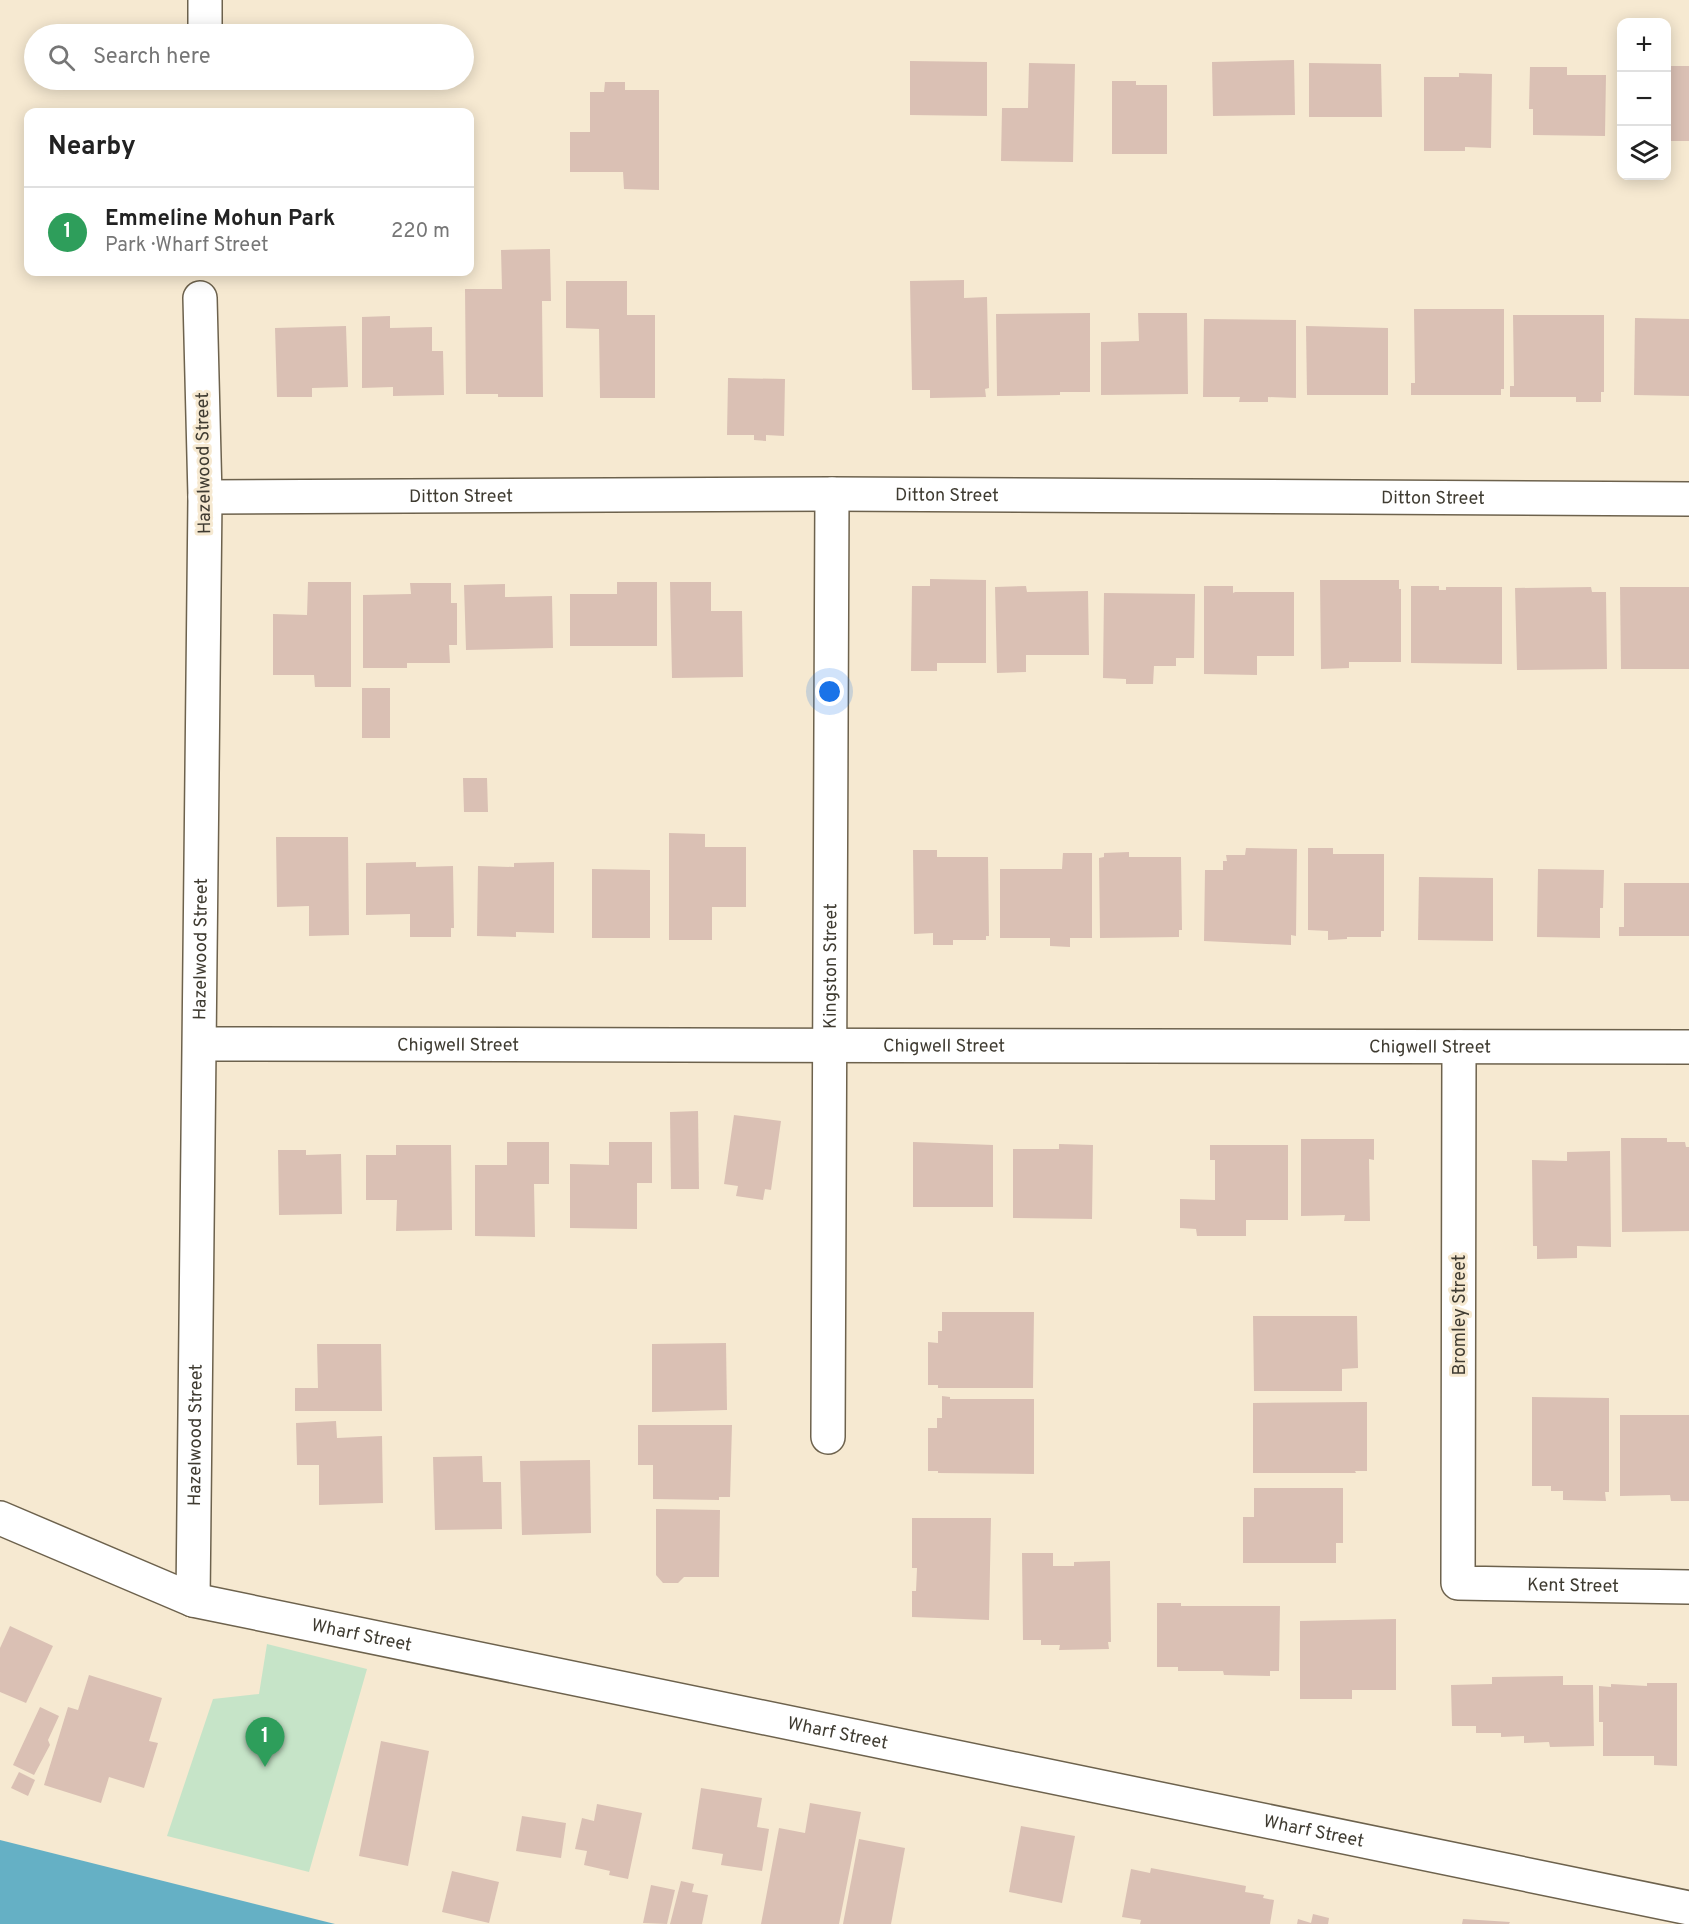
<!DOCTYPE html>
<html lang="en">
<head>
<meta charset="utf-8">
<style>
  body { margin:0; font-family:Overpass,sans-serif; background:#f2f2f2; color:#222 }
  .controls { position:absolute; right:18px; top:18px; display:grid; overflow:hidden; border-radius:12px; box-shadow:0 3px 15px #0003 }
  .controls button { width:54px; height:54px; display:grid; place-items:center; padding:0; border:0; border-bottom:2px solid #e0e0e0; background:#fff; color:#222; font:30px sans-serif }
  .you { position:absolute; left:830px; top:692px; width:21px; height:21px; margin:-15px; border:4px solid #fff; border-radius:50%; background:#1a73e8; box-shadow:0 0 0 9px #1a73e833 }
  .badge { display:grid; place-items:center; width:39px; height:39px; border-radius:50%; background:#4b40b7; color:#fff; font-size:20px; font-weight:700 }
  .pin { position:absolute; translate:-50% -50px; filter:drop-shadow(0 2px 3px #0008) }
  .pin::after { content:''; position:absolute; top:32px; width:21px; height:18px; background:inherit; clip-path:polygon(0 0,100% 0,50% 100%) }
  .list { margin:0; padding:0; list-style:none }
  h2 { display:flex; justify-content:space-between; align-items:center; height:78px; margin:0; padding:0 24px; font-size:26px }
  h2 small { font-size:20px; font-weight:400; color:#767676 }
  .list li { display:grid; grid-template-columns:39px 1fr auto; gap:18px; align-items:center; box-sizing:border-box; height:90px; padding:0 24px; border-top:2px solid #e0e0e0 }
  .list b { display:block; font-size:22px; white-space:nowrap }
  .list p { margin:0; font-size:20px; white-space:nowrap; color:#767676 }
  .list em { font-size:20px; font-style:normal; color:#767676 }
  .icon { flex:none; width:33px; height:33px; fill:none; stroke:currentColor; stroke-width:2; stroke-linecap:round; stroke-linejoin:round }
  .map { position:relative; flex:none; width:1689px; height:1924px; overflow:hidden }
  .search { position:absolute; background:#fff; box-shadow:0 3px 15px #0003; left:24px; top:24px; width:450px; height:66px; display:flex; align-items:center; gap:15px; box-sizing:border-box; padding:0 21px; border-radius:33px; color:#767676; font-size:22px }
  .panel { position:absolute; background:#fff; box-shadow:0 3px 15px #0003; left:24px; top:108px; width:450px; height:168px; border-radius:12px }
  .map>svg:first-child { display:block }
  .green { fill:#c6e4c8 }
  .water { fill:#65b0c5 }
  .building { fill:#dac0b4 }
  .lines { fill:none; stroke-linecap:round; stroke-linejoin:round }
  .minor-casing { stroke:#6d624d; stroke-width:36 }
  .minor { stroke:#fff; stroke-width:33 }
  .labels { text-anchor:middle; stroke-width:6; stroke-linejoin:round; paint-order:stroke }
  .street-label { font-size:18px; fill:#3f3b31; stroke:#f6e9d1 }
</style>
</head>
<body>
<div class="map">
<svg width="1689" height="1924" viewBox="0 0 1689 1924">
  <rect width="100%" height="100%" fill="#f6e9d1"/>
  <polygon class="green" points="267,1644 367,1669 309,1872 167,1836 213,1699 259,1694"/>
  <polygon class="water" points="0,1840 335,1924 0,1924"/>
  <g class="building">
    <polygon points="1294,60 1295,115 1213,116 1212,62"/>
    <polygon points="910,61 987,62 987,116 910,115"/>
    <polygon points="1029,63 1075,64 1073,162 1001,161 1002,108 1028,108"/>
    <polygon points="1309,63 1381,64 1382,117 1309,117"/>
    <rect x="1666" y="66" width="23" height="75"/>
    <polygon points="1530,67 1567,67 1567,75 1606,75 1605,136 1533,135 1533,109 1529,109"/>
    <polygon points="1459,73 1492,74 1491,148 1465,147 1465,151 1424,151 1424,77 1459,77"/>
    <polygon points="1112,81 1136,81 1136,85 1167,85 1167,154 1112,154"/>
    <polygon points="605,82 625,82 625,90 659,90 659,190 624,189 623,172 570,172 570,132 590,132 590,92 604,92"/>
    <polygon points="550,249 551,301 542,301 543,397 498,397 498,394 466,394 465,289 502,289 501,250"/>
    <polygon points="964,280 964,298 987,297 989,388 985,389 986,397 930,398 930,390 912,390 910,281"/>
    <polygon points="566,281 627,281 627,315 655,315 655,398 600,398 599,329 566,328"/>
    <polygon points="1414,309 1504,309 1504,389 1501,389 1501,395 1411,395 1411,383 1415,383"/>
    <polygon points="1090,313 1090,392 1060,392 1060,395 997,396 996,314"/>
    <polygon points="1138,313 1187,313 1188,394 1101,395 1101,342 1139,341"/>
    <polygon points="1513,315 1604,315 1604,392 1601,392 1601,402 1576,402 1576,397 1510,397 1510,386 1514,386"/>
    <polygon points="390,316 390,328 432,327 432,351 443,351 444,395 393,396 393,387 362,388 362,317"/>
    <polygon points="1635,318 1689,319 1689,396 1634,395"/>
    <polygon points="1204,319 1296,320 1296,398 1268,397 1268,402 1239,402 1240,397 1203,397"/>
    <polygon points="346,326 348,387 312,388 312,397 277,397 275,328"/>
    <polygon points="1306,326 1388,328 1388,395 1307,395"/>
    <polygon points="728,378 785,379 784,436 766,435 766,441 754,440 754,435 727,435"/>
    <polygon points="930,579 986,580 986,663 937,663 937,671 911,671 912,586 930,586"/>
    <polygon points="1320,580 1399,580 1399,589 1401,589 1401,662 1349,662 1349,668 1321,669"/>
    <polygon points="308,582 351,582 351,687 315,687 314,675 273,675 273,614 307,615"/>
    <polygon points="617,582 657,582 657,646 570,646 570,594 617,594"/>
    <polygon points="670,582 711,582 711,611 742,611 743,677 672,678"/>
    <polygon points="410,583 451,583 451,603 457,603 457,645 449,645 450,663 407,663 407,668 363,668 363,595 411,594"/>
    <polygon points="505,584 505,597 552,596 553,648 466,650 464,585"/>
    <polygon points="1026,586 1027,592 1088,591 1089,655 1026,655 1026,672 997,673 995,587"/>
    <polygon points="1204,586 1233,586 1233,593 1235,592 1294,592 1294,656 1257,656 1257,675 1204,674"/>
    <polygon points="1411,586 1439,586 1439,590 1446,590 1446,587 1502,587 1502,664 1411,663"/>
    <polygon points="1591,587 1592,592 1606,592 1607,669 1517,670 1515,588"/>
    <polygon points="1620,587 1689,587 1689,669 1621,669"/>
    <polygon points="1104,593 1195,594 1194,658 1176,658 1176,666 1154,666 1153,684 1126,684 1126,679 1103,678"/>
    <rect x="362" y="688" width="28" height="50"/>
    <polygon points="463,778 487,778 488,812 464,812"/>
    <polygon points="669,833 705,834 705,847 746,847 746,907 712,907 712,940 669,940"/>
    <polygon points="276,837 348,837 349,935 309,936 309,906 277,907"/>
    <polygon points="1246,848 1297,849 1296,936 1291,935 1291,945 1204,941 1205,870 1223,870 1223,861 1227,861 1226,855 1245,855"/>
    <polygon points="1308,848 1333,848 1333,854 1384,854 1384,931 1381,931 1381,937 1347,937 1347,939 1328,940 1328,931 1308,930"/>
    <polygon points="913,850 937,850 937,857 988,857 989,936 986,936 986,940 953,940 953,945 933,945 933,933 914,934"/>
    <polygon points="1129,852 1129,857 1181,857 1182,930 1179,930 1179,937 1100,938 1099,858 1104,857 1104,853"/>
    <polygon points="1063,853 1092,853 1092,938 1070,938 1070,947 1050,946 1050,938 1000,938 1000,869 1062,869"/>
    <polygon points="416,862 416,867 453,866 454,928 451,928 451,937 410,937 410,914 366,915 366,863"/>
    <polygon points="554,862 554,933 516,932 516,937 477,936 478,866 514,867 514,863"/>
    <polygon points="592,869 650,870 650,938 592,938"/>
    <polygon points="1538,869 1604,870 1603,908 1600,908 1600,938 1537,937"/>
    <polygon points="1419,877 1493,878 1493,941 1418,940"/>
    <polygon points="1624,883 1689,883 1689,936 1619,936 1619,927 1624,927"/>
    <polygon points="698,1111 699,1189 671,1189 670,1112"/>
    <polygon points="734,1115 781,1121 771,1190 765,1189 763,1200 736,1196 738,1186 724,1184"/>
    <polygon points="1621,1138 1667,1138 1667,1142 1685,1142 1686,1147 1689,1147 1689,1231 1622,1232"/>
    <polygon points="1301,1139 1374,1139 1374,1160 1369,1159 1370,1221 1344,1221 1345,1215 1301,1216"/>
    <polygon points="507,1142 549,1142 549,1184 534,1184 535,1237 475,1236 475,1165 507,1165"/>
    <polygon points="609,1142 652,1142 652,1183 637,1183 637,1229 570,1228 570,1164 609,1165"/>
    <polygon points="913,1142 993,1145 993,1207 913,1207"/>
    <polygon points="1059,1144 1093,1145 1092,1219 1013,1218 1013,1149 1059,1149"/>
    <polygon points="396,1145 451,1145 452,1230 396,1231 397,1200 366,1200 366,1155 396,1155"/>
    <polygon points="1210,1145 1288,1145 1288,1220 1246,1220 1246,1236 1197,1236 1196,1229 1180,1228 1180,1199 1215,1200 1215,1160 1210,1160"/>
    <polygon points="278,1150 306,1150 306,1155 341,1154 342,1214 279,1215"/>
    <polygon points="1610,1151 1611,1247 1577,1246 1577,1258 1537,1259 1537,1246 1533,1246 1532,1160 1567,1161 1567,1152"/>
    <polygon points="942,1312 1034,1312 1033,1388 938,1388 938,1385 928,1385 928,1342 938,1343 938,1331 942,1331"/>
    <polygon points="1253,1316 1357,1316 1358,1368 1342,1369 1342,1391 1254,1391"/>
    <polygon points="726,1343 727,1410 652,1412 652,1344"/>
    <polygon points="317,1344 381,1344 382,1411 295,1411 295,1388 318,1388"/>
    <polygon points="942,1396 950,1397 950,1399 1034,1399 1034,1474 938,1473 938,1471 928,1471 928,1428 937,1428 937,1418 942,1418"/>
    <polygon points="1532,1397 1609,1398 1609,1492 1605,1492 1606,1501 1563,1500 1563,1491 1551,1491 1551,1486 1532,1486"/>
    <polygon points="1367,1402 1367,1471 1355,1471 1356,1473 1253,1473 1253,1403"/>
    <polygon points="1620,1415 1689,1415 1689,1501 1671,1501 1670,1495 1620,1496"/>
    <polygon points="336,1421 337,1438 382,1436 383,1503 319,1505 319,1465 297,1465 296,1423"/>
    <polygon points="638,1425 732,1425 730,1497 719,1497 719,1500 653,1499 653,1465 638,1465"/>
    <polygon points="482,1456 483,1482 501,1482 502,1529 435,1530 433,1457"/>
    <polygon points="590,1460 591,1533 522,1535 520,1461"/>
    <polygon points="1254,1488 1343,1488 1343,1543 1336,1543 1336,1563 1243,1563 1243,1517 1254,1517"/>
    <polygon points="656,1509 720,1510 719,1577 684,1577 678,1583 663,1583 656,1575"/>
    <polygon points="912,1518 991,1518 989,1620 912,1617 912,1591 916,1591 917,1568 912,1568"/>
    <polygon points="1022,1553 1053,1553 1053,1566 1074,1566 1074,1562 1110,1561 1111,1642 1108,1642 1109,1649 1059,1650 1060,1645 1041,1645 1041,1640 1023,1640"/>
    <polygon points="1157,1603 1181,1603 1181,1606 1280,1606 1279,1671 1270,1671 1270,1676 1224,1675 1223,1671 1178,1671 1178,1667 1157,1667"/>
    <polygon points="1396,1619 1396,1690 1352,1690 1352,1699 1300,1699 1300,1621"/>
    <polygon points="10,1626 53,1646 26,1703 0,1692 0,1648"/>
    <polygon points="89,1675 162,1698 149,1741 158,1743 144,1788 109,1777 101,1803 44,1785 68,1707 78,1710"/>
    <polygon points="1563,1676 1563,1685 1593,1685 1594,1746 1550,1747 1549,1742 1524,1743 1524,1736 1501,1737 1501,1733 1476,1733 1476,1726 1452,1726 1451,1685 1492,1684 1492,1677"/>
    <polygon points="1647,1683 1677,1683 1677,1766 1654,1765 1654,1756 1603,1756 1603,1722 1599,1722 1599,1686 1611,1687 1611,1684 1647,1686"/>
    <polygon points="40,1707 59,1716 48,1740 50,1745 34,1775 13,1765"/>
    <polygon points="381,1741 429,1751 408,1866 359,1856"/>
    <polygon points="19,1772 35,1780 28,1796 11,1788"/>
    <polygon points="701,1788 762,1798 757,1827 769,1829 762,1871 721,1865 723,1854 692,1849"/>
    <polygon points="810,1803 861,1812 839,1924 761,1924 779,1828 805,1833"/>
    <polygon points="597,1804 642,1813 628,1879 609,1875 610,1871 584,1865 587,1851 575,1849 582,1818 594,1821"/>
    <polygon points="522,1816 566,1823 561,1858 516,1851"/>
    <polygon points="1021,1826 1075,1836 1062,1903 1009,1892"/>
    <polygon points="859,1839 905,1848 891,1924 843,1924"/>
    <polygon points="1151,1868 1246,1886 1245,1892 1264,1895 1263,1898 1274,1900 1270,1924 1140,1924 1141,1920 1122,1917 1131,1869 1150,1873"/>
    <polygon points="452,1871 499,1882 489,1923 442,1912"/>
    <polygon points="681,1881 694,1884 692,1892 708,1895 702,1924 670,1924"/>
    <polygon points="651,1885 675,1890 667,1924 643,1923"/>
    <polygon points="1313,1914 1329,1918 1328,1924 1297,1924 1298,1919 1311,1923"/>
    <polygon points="1463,1919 1510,1922 1509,1924 1462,1924"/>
  </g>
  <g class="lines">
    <g class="minor-casing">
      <g id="minor">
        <polyline points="205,34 205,0"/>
        <path id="s1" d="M205,497L832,494L1689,499"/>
        <path id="s2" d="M200,1044L1689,1047"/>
        <path id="s3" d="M1459,1047L1458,1583L1689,1587"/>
        <path id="s4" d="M828,1437L832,494"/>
        <path id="s5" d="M0,1518L193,1600L1689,1908"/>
        <path id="s6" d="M193,1600L205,497L200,298"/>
      </g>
    </g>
    <use href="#minor" class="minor"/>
  </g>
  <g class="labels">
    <g class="street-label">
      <text transform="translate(203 463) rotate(-91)" y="6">Hazelwood Street</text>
      <text dy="6" stroke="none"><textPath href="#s1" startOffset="742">Ditton Street</textPath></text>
      <text dy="6" stroke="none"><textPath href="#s1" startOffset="256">Ditton Street</textPath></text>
      <text dy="6" stroke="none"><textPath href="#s1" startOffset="1228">Ditton Street</textPath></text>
      <text dy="6" stroke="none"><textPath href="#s6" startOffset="651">Hazelwood Street</textPath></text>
      <text dy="6" stroke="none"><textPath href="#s4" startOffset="471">Kingston Street</textPath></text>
      <text dy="6" stroke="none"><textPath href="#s2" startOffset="258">Chigwell Street</textPath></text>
      <text dy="6" stroke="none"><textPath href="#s2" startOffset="744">Chigwell Street</textPath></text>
      <text dy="6" stroke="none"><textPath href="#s2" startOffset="1230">Chigwell Street</textPath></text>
      <text transform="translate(1459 1315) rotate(-90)" y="6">Bromley Street</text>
      <text dy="6" stroke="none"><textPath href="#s6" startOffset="165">Hazelwood Street</textPath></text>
      <text dy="6" stroke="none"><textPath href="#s3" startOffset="651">Kent Street</textPath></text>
      <text dy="6" stroke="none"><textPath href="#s5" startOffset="382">Wharf Street</textPath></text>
      <text dy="6" stroke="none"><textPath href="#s5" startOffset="868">Wharf Street</textPath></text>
      <text dy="6" stroke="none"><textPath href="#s5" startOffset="1354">Wharf Street</textPath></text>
    </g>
  </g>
</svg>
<div class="controls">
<button>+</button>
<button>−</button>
<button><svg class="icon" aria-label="layers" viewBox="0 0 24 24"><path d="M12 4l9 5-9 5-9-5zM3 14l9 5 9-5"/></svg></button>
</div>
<div class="you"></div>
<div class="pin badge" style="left:265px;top:1767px;background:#2e9e5b">1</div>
<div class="search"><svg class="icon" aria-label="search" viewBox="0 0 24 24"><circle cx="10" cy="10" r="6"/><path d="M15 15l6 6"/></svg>Search here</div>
<section class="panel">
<h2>Nearby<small></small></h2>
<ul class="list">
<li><span class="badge" style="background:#2e9e5b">1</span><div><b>Emmeline Mohun Park</b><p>Park · Wharf Street</p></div><em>220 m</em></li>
</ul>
</section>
</div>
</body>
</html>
